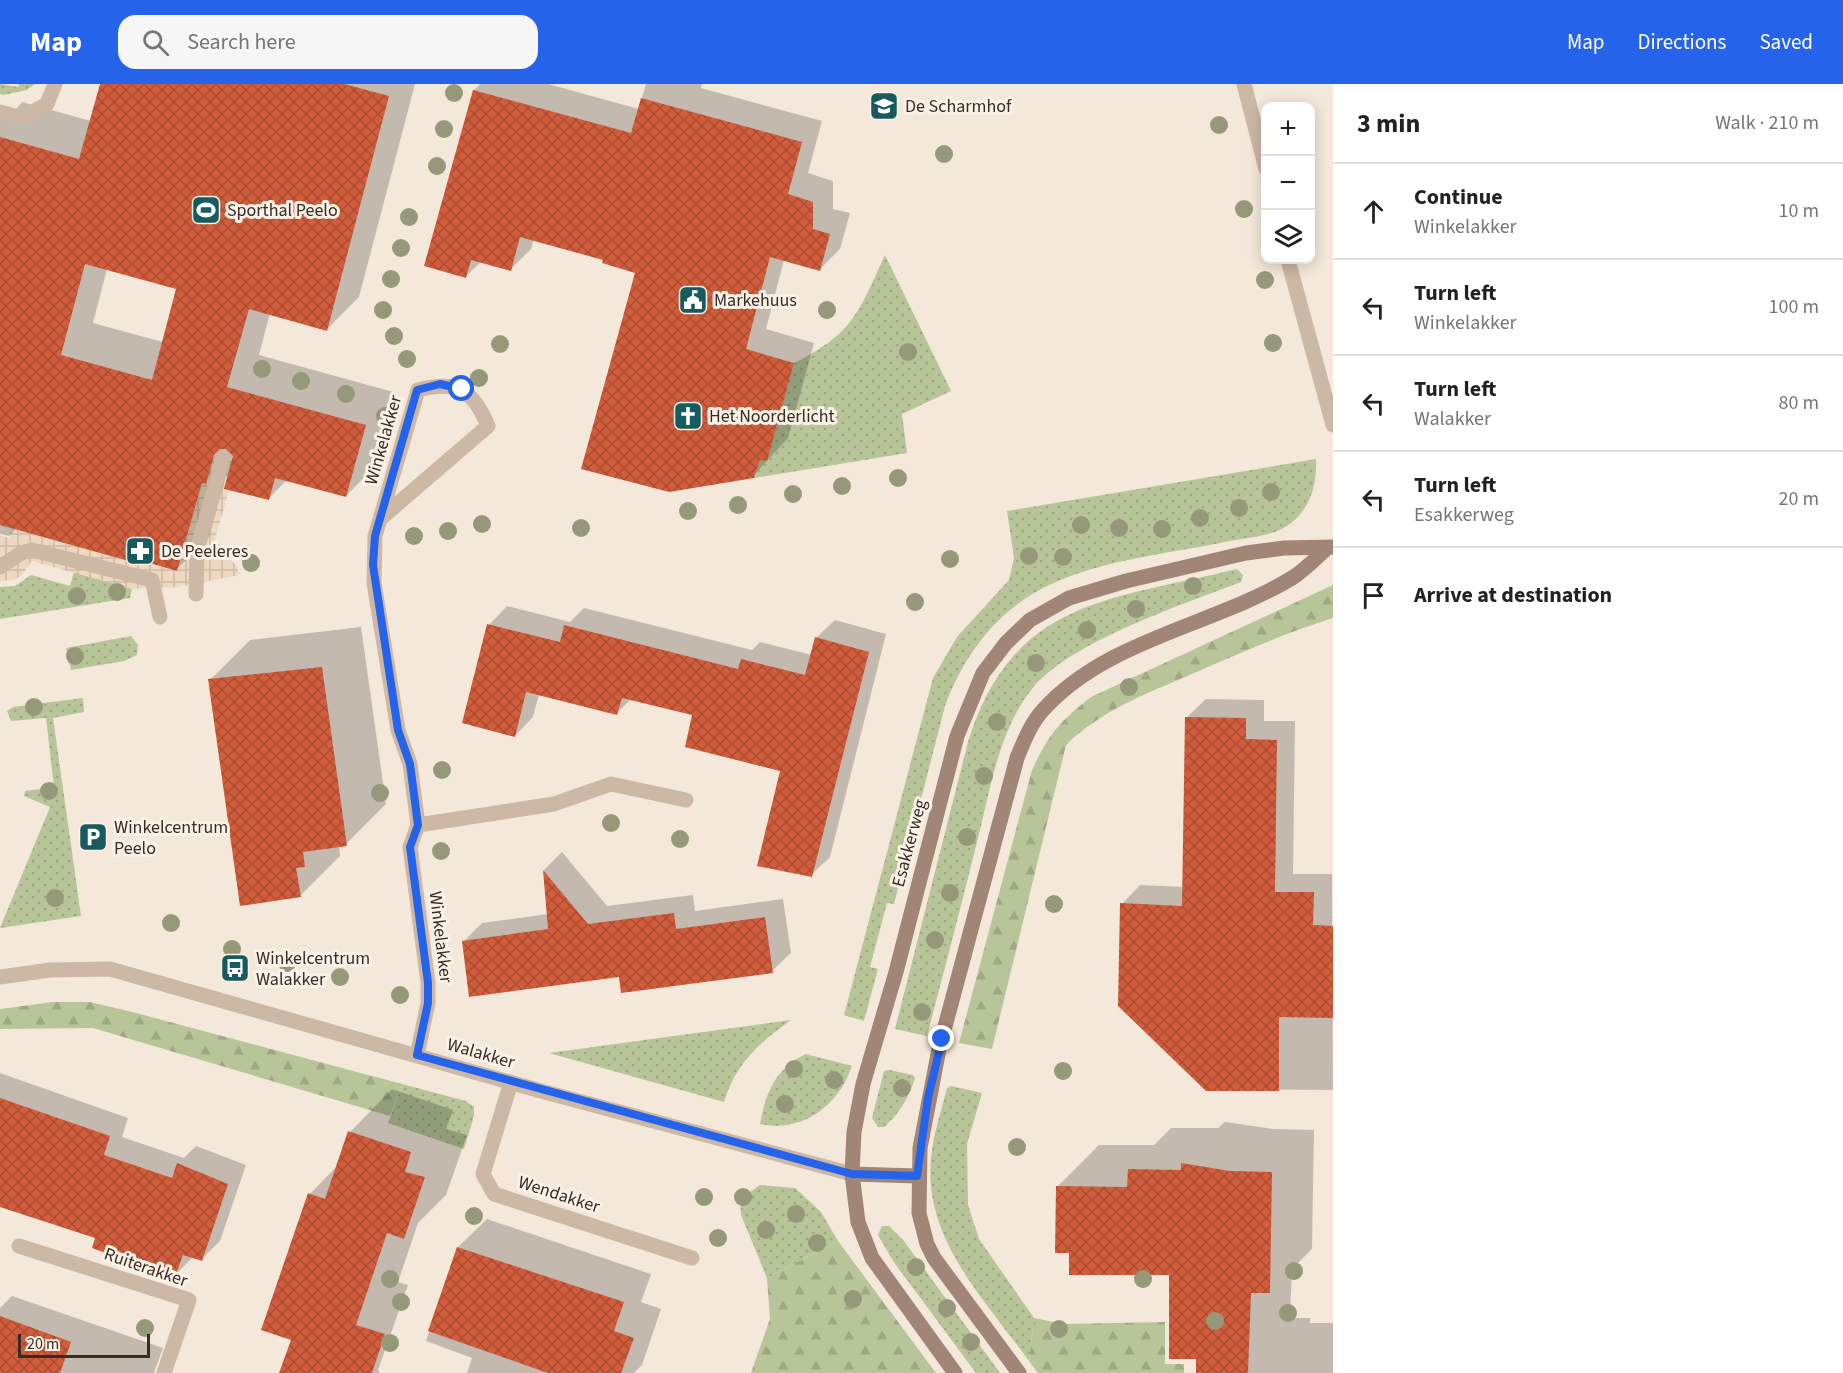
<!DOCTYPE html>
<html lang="en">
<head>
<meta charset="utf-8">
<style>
  body { margin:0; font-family:"Source Sans 3",sans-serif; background:#f6f6f6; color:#222 }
  .controls { position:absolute; right:18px; top:18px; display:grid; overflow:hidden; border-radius:12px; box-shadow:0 3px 15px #0003 }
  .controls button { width:54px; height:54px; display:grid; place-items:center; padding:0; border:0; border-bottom:2px solid #e0e0e0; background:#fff; color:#222; font:30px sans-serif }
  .scale { position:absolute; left:18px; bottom:15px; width:132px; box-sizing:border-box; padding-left:6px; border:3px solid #392c27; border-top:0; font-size:16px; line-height:21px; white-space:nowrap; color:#392c27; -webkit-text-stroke:4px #fbf2e7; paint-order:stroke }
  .stop { position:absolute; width:18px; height:18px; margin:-14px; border:4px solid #2563eb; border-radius:50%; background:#fff }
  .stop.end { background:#2563eb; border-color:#fff; box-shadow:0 2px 6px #0008 }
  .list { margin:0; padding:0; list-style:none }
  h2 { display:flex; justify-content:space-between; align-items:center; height:78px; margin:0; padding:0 24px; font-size:26px }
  h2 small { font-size:20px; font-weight:400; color:#767676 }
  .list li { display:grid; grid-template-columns:39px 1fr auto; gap:18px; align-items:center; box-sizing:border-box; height:96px; padding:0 24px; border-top:2px solid #e0e0e0 }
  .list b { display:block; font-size:22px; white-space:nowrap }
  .list p { margin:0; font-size:20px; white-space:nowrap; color:#767676 }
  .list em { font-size:20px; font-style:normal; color:#767676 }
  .icon { flex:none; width:33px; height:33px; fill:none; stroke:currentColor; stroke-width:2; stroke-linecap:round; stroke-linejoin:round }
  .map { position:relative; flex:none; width:1333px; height:1289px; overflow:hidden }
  header { display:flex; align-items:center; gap:36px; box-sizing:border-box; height:84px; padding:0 30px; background:#2563eb; color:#fff }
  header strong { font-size:28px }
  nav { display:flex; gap:33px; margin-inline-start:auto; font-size:21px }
  .search { width:420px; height:54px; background:#f6f6f6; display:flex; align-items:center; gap:15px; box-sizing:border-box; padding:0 21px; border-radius:18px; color:#767676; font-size:22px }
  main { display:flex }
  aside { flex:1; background:#fff }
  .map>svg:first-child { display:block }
  .grass { fill:url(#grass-dots) }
  .forest { fill:url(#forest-firs) }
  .plaza { fill:url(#plaza-grid) }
  .shadow { fill:#0003; fill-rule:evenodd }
  .building { fill:url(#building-cross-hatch); fill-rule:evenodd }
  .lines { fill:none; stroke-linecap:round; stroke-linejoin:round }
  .street { stroke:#cdb7a5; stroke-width:15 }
  .secondary { stroke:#a18576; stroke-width:15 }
  .tree { fill:#959979 }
  .route { stroke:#2563eb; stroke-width:8 }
  .labels { text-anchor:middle; stroke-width:6; stroke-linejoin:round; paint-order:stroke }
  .poi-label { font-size:18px; fill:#392c27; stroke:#fbf2e7; text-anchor:start }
  .street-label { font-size:18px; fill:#392c27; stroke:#fbf2e7 }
</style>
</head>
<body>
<header>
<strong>Map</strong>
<div class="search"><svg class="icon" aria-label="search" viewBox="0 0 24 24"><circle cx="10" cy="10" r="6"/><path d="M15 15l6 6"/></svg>Search here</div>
<nav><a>Map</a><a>Directions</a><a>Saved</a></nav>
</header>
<main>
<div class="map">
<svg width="1333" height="1289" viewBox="0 0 1333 1289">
  <defs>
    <pattern id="grass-dots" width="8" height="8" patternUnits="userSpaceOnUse" patternTransform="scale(1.5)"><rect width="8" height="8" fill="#b7c599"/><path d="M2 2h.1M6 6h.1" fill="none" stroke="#9ea984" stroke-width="1.8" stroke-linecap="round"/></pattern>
    <pattern id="forest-firs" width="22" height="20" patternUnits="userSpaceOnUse" patternTransform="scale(1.5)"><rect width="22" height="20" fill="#b7c599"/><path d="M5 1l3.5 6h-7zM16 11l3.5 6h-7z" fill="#9ea984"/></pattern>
    <pattern id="plaza-grid" width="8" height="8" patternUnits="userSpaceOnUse" patternTransform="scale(1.5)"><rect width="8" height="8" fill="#eed9c0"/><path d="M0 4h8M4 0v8" fill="none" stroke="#cdbaa5"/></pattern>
    <pattern id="building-cross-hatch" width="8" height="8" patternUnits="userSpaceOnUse" patternTransform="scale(1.5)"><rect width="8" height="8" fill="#d15d3c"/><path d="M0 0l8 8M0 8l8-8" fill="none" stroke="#ab4d32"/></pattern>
  </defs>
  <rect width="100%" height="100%" fill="#f4e8db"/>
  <g class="grass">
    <polygon points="0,0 18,3 19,0 35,0 27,6 3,11 0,10"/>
    <path d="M885,171L951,307L902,330L907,369L754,394L760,376H767L794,279C854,249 858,229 885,171Z"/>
    <path d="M1316,375C1317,401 1310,427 1287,442C1270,453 1244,454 1225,458C1166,470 1100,476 1045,503C996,528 964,571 945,622L894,820L887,819L870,883L878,885L864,937L844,931L933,594L957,553L1009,496L1014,474L1007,427Z"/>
    <path d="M1237,485L1243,491L1241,498C1184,520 1069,558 1032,605C998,647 990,708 977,758C961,823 944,887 927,952L895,945L968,658C1012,515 1111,516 1237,485Z"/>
    <polygon points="74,488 132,505 130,514 0,535 0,503 15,502 31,491 70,502"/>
    <polygon points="131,552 138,561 137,571 124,577 71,586 66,564"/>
    <polygon points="83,614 84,628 53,634 81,832 0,844 50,723 24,712 25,707 54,703 46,634 11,637 7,627 13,623"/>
    <path d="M791,936C759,959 736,979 724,1018L549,969Z"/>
    <path d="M806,970L852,982C839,1021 803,1049 760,1040C766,1008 775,985 806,970Z"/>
    <path d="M889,986L913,991L915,994C909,1014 899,1030 884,1043H878L872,1034L884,987Z"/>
    <polygon points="402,1000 466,1017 474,1023 474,1032 464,1065 388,1039"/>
    <path d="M951,1002L982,1009L967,1060L968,1121L979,1155L1034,1234L1029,1277C986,1217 923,1155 931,1075C933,1051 941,1027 947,1004Z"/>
    <polygon points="760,1101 795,1104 821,1128 838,1157 767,1194 741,1131 740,1115"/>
    <polygon points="882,1142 889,1142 904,1157 1000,1289 976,1289 893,1177 878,1151"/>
  </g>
  <g class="forest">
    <path d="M1333,501V534C1288,548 1245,567 1201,586C1154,607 1103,624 1066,661L992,965L959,959L1032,686C1049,650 1059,638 1091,613Z"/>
    <polygon points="53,918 90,918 136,929 402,1000 390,1032 93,944 0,945 0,925"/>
    <polygon points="838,1157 936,1289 751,1289 770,1235 767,1194"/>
    <polygon points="1034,1234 1064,1240 1165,1238 1165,1280 1184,1280 1184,1289 1038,1289 1029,1277"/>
  </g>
  <polygon class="plaza" points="210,371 237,378 214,459 220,460 220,467 236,481 240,491 177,503 132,505 32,477 22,491 14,496 0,497 0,451 9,454 11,444 140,480 143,477 177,487"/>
  <g class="shadow">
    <path d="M101,0H415L359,213L327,245L270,229L259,271L397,309L378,379L346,412L288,395L268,415L226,392L209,453L177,485L146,477L143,479L17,444L9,452L0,450V21L15,26L22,18L91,37ZM107,185L178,204L163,258L93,239Z"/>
    <polygon points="480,0 548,0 639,25 646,0 702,0 701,4 822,37 808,89 833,97 833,125 850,129 840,165 819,186 784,176 766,245 814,259 788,354 753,392 637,188 605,175 534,155 531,165 510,186 481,178 466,192 474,6"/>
    <polygon points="507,522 570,538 584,524 752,566 760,558 812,571 816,554 835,536 886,550 830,773 811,791 782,686 694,630 631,615 617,629 539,610 533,633 515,652 489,541"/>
    <polygon points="361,543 386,720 346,760 339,761 340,772 300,812 210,596 250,556"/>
    <polygon points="1206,615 1264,616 1264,637 1295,637 1293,790 1332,790 1333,1006 1206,1005 1122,820 1140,801 1184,803 1187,633"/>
    <polygon points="562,768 607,822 693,811 695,827 783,815 791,869 772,887 620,891 463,858 482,839 548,830 544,786"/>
    <polygon points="0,989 128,1034 122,1053 184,1074 196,1062 246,1081 220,1157 201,1176 193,1173 175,1191 97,1154 0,1118"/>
    <polygon points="392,1005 453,1026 446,1045 467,1051 446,1111 418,1139 398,1198 408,1201 378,1286 380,1289 281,1289 293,1255 310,1110 338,1081 350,1048"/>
    <polygon points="1225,1038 1273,1045 1314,1046 1312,1165 1292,1185 1290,1234 1310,1234 1310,1239 1333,1239 1333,1289 1197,1289 1198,1274 1171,1189 1070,1167 1057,1103 1099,1061 1154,1061 1171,1044 1218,1044"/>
    <polygon points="487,1135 651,1190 641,1218 661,1225 642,1281 634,1289 467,1289 472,1274 426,1257 458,1163"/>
    <polygon points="12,1212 163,1264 154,1289 0,1289 0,1224"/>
  </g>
  <g class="building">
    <path d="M100,0H344L389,12L327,247L249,225L227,303L366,341L346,413L275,394L269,416L224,405L233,372L226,365H220L214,371L206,400L202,399L177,487L143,477V481L0,441V53L79,75ZM85,180L176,205L152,296L61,271Z"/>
    <polygon points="473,6 631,49 641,14 802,58 788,110 813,118 813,145 830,150 820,187 770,173 746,265 794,279 767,377 760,376 754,394 669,408 581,385 635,189 602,179 603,176 520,153 511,187 471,176 466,194 424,182"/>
    <polygon points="487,540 560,558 564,541 738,585 741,575 805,591 815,553 869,568 812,793 757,782 780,687 685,663 692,631 622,614 617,631 526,608 515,653 462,639"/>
    <polygon points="322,583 347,762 303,768 305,783 296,784 301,813 240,822 208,595"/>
    <polygon points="1185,633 1246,634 1246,655 1277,656 1275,808 1314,808 1313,841 1333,842 1333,934 1279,933 1279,1007 1206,1007 1118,922 1120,819 1182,822"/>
    <polygon points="543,786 588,840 674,829 676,845 765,833 773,889 621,909 619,893 469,913 462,857 548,845"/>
    <polygon points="0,1014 110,1052 104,1071 172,1094 177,1079 228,1100 202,1177 183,1171 175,1193 92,1164 95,1154 0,1123"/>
    <polygon points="348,1047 411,1068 405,1088 425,1093 404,1155 387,1149 356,1241 385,1250 372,1289 279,1289 291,1256 261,1246 308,1109 325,1115"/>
    <polygon points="1181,1079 1230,1087 1272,1088 1270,1209 1251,1209 1248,1289 1196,1289 1196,1275 1169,1275 1169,1191 1069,1191 1069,1169 1055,1169 1056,1102 1127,1103 1128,1085 1181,1086"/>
    <polygon points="457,1163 624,1218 614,1247 634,1254 621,1289 548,1289 428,1247"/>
    <polygon points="0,1232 71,1258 60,1289 0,1289"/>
  </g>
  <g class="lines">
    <g class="street">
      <polyline points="1244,0 1266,85"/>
      <polyline points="0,28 22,34 47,20 55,0"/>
      <polyline points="1288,176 1333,341"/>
      <path d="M380,435L488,342C473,305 456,296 418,306L380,435L375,452L374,499L398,646L410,680L418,741L410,763L428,899V919L417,971"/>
      <polyline points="0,483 21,469 32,466 152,496 160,533"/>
      <polyline points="196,510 197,466 223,374"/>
      <polyline points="418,741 554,720 611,700 686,716"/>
      <polyline points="0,893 50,886 110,885 541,1007 852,1090"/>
      <polyline points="511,998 483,1090 494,1110 692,1174"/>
      <polyline points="19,1162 189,1216 164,1289"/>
    </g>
    <g class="secondary">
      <polyline points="852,1090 917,1092"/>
      <polyline points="955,1289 872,1174 858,1138 852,1090 854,1048 863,1000 896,888 957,652 983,589 1006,559 1030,536 1069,514 1126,497 1246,469 1284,464 1333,463"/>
      <path d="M1019,1289L934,1174L927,1160L919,1129L920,1064L939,965L1017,674C1024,657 1031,639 1043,626C1107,555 1213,542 1292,494C1305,486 1316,474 1327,464"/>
    </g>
  </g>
  <g class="tree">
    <circle cx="454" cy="9" r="9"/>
    <circle cx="1219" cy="41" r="9"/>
    <circle cx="444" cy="45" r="9"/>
    <circle cx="944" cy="70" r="9"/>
    <circle cx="437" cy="82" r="9"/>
    <circle cx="1244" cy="125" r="9"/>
    <circle cx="409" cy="133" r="9"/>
    <circle cx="401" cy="164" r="9"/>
    <circle cx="391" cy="195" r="9"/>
    <circle cx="1265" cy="196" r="9"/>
    <circle cx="383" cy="226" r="9"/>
    <circle cx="827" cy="226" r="9"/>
    <circle cx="394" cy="252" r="9"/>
    <circle cx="1273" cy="259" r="9"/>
    <circle cx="500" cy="260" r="9"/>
    <circle cx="908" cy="268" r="9"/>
    <circle cx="407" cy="275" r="9"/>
    <circle cx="262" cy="285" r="9"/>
    <circle cx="479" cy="294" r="9"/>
    <circle cx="301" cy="297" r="9"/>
    <circle cx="346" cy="310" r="9"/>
    <circle cx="385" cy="332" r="9"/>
    <circle cx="898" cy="394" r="9"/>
    <circle cx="842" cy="402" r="9"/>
    <circle cx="1271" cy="408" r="9"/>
    <circle cx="793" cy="410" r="9"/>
    <circle cx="738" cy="421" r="9"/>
    <circle cx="1239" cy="424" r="9"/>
    <circle cx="688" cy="427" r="9"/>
    <circle cx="1200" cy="434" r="9"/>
    <circle cx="482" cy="440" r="9"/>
    <circle cx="1081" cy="441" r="9"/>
    <circle cx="581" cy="444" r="9"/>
    <circle cx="1119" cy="444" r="9"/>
    <circle cx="1162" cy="445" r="9"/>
    <circle cx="448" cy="447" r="9"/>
    <circle cx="414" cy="452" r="9"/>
    <circle cx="1029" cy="472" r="9"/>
    <circle cx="1063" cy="473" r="9"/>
    <circle cx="950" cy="475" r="9"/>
    <circle cx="251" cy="479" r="9"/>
    <circle cx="1193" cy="502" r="9"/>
    <circle cx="117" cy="508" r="9"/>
    <circle cx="77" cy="512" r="9"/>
    <circle cx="915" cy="518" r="9"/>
    <circle cx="1136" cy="525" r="9"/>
    <circle cx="1087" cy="546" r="9"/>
    <circle cx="75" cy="572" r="9"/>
    <circle cx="1036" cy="579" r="9"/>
    <circle cx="1129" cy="603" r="9"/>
    <circle cx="34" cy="623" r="9"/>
    <circle cx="997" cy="638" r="9"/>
    <circle cx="442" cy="686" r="9"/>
    <circle cx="984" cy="692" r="9"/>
    <circle cx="49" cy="707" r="9"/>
    <circle cx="380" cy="709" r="9"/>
    <circle cx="611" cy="739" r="9"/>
    <circle cx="967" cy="753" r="9"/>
    <circle cx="680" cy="755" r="9"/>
    <circle cx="441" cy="767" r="9"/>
    <circle cx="950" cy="809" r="9"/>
    <circle cx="55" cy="814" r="9"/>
    <circle cx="1054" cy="820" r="9"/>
    <circle cx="171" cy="839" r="9"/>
    <circle cx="935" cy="856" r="9"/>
    <circle cx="232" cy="865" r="9"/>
    <circle cx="287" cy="879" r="9"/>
    <circle cx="340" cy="893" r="9"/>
    <circle cx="400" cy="911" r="9"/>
    <circle cx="922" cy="928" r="9"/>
    <circle cx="794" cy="985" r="9"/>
    <circle cx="1063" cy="987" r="9"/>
    <circle cx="834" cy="996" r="9"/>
    <circle cx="902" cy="1004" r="9"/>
    <circle cx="785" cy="1020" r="9"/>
    <circle cx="1017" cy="1063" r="9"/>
    <circle cx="704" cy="1113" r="9"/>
    <circle cx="743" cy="1113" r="9"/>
    <circle cx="796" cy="1130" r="9"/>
    <circle cx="474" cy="1132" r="9"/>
    <circle cx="766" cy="1146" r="9"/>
    <circle cx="718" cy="1154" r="9"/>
    <circle cx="817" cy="1159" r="9"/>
    <circle cx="916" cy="1183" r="9"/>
    <circle cx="1294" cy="1187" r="9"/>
    <circle cx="390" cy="1195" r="9"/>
    <circle cx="1143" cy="1195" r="9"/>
    <circle cx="853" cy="1215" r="9"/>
    <circle cx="401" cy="1218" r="9"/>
    <circle cx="947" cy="1224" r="9"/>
    <circle cx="1288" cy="1229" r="9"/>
    <circle cx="1215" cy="1237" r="9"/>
    <circle cx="145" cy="1244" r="9"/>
    <circle cx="1059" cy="1245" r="9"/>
    <circle cx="971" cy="1258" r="9"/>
    <circle cx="390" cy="1259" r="9"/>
  </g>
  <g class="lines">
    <polyline class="route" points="462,305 440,300 417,306 375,452 373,481 398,646 410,680 418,741 410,763 428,899 428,919 417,971 852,1090 917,1092 928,1014 942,955"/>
  </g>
  <defs>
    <g id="school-square" transform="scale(1.5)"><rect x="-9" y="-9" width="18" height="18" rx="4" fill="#185b5e" stroke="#fbf2e7"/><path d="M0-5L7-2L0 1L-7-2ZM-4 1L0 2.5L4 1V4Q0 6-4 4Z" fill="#fff"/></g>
    <g id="stadium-square" transform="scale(1.5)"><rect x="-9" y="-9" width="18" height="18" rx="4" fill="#185b5e" stroke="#fbf2e7"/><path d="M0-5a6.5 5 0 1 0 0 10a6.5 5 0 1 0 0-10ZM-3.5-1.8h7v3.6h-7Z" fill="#fff"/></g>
    <g id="civic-square" transform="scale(1.5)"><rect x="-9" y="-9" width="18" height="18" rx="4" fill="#185b5e" stroke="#fbf2e7"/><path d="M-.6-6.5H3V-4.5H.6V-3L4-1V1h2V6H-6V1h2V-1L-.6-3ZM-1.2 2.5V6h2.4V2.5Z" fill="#fff"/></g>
    <g id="church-square" transform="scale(1.5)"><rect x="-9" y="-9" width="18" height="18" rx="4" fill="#185b5e" stroke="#fbf2e7"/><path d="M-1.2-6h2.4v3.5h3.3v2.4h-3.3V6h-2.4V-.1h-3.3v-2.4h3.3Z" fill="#fff"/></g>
    <g id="pharmacy-square" transform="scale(1.5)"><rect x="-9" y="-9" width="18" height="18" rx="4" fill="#185b5e" stroke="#fbf2e7"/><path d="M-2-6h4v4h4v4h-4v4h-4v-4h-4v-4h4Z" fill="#fff"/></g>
    <g id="parking-square" transform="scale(1.5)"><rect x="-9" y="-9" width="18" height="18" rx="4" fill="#185b5e" stroke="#fbf2e7"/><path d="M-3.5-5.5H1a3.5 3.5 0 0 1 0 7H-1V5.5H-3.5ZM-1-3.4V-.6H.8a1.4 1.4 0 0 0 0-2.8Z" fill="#fff"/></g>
    <g id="bus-square" transform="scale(1.5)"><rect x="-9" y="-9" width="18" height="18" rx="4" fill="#185b5e" stroke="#fbf2e7"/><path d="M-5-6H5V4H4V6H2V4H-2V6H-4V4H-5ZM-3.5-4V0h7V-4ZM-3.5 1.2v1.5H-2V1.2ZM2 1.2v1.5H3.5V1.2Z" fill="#fff"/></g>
  </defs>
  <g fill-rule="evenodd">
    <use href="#school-square" x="884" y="22"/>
    <use href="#stadium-square" x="206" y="126"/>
    <use href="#civic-square" x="693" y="216"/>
    <use href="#church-square" x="688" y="332"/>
    <use href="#pharmacy-square" x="140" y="467"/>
    <use href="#parking-square" x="93" y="753"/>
    <use href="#bus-square" x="235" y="884"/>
  </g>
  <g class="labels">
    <g class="poi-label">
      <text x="905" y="28">De Scharmhof</text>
      <text x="227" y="132">Sporthal Peelo</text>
      <text x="714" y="222">Markehuus</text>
      <text x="709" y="338">Het Noorderlicht</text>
      <text x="161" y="473">De Peeleres</text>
      <text x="114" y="749">Winkelcentrum<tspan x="114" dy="21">Peelo</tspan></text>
      <text x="256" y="880">Winkelcentrum<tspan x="256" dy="21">Walakker</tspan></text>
    </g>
    <g class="street-label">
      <text transform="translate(383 356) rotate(-74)" y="6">Winkelakker</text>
      <text transform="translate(909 759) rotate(-75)" y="6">Esakkerweg</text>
      <text transform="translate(441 853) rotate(83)" y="6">Winkelakker</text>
      <text transform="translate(481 969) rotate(16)" y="6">Walakker</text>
      <text transform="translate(559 1110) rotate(18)" y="6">Wendakker</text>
      <text transform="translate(146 1183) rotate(19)" y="6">Ruiterakker</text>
    </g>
  </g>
</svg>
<div class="controls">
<button>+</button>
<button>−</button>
<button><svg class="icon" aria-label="layers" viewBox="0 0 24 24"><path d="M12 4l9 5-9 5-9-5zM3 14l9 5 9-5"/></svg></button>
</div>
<div class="scale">20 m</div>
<div class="stop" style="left:462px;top:305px"></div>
<div class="stop end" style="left:942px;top:955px"></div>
</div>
<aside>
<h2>3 min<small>Walk · 210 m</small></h2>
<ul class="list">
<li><svg class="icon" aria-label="ahead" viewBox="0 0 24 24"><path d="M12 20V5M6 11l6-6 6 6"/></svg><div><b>Continue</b><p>Winkelakker</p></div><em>10 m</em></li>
<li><svg class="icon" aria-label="left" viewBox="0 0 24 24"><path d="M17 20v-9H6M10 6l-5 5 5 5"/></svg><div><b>Turn left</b><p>Winkelakker</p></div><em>100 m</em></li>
<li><svg class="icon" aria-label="left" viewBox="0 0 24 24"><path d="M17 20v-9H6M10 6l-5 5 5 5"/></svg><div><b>Turn left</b><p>Walakker</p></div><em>80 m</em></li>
<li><svg class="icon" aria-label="left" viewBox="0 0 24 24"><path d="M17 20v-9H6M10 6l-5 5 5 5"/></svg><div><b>Turn left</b><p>Esakkerweg</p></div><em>20 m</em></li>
<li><svg class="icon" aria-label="arrive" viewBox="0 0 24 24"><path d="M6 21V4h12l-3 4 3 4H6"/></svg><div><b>Arrive at destination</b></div></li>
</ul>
</aside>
</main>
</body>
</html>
